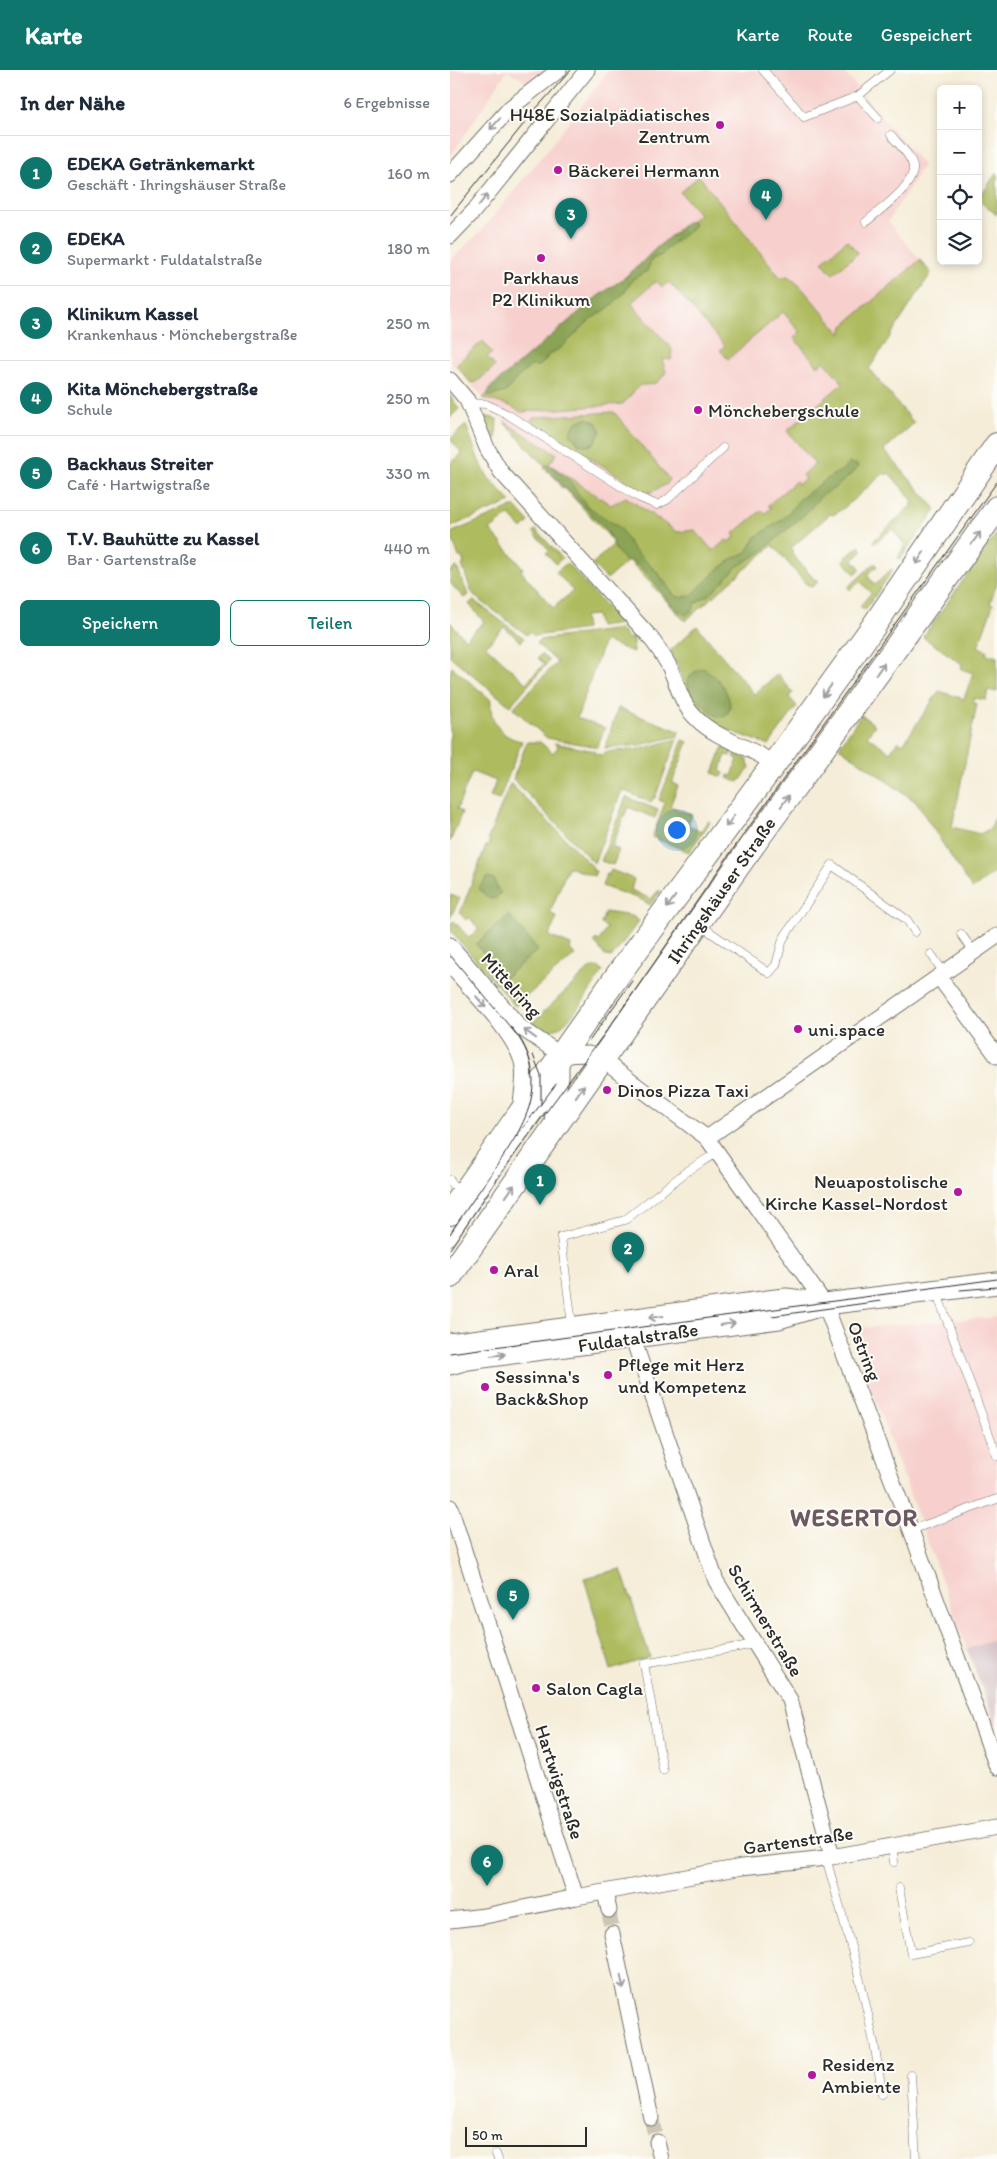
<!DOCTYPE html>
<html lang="de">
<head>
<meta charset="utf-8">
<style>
  body { margin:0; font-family:Itim,sans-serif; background:#f2f2f3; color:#1f2937 }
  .controls { position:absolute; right:15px; top:15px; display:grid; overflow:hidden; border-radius:8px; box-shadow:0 2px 8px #0003 }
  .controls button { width:45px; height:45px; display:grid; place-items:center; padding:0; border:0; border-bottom:1px solid #e0e1e3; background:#fff; color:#1f2937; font:25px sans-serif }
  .scale { position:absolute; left:15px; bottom:12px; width:122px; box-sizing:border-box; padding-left:5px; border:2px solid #2b2b2b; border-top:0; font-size:14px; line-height:18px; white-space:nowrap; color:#2b2b2b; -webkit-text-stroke:4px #fdfcf7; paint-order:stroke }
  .you { position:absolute; left:226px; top:759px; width:18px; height:18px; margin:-12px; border:4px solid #fff; border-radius:50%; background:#1a73e8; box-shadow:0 0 0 8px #1a73e833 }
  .badge { display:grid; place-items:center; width:32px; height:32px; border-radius:50%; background:#0f766e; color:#fff; font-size:16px; font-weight:700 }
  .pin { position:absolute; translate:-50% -41px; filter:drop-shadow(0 1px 2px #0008) }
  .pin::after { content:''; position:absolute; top:26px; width:18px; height:15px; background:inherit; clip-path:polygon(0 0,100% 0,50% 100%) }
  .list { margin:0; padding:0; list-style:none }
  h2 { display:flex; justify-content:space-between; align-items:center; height:65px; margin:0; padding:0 20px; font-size:21px }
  h2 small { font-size:16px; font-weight:400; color:#747a83 }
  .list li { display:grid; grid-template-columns:32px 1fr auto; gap:15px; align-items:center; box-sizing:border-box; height:75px; padding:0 20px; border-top:1px solid #e0e1e3 }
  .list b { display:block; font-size:19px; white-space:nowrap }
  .list p { margin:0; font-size:16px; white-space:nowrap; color:#747a83 }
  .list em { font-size:16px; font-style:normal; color:#747a83 }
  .actions { display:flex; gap:10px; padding:15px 20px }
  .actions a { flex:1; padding:11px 0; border:1px solid #0f766e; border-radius:8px; text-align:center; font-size:18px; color:#0f766e }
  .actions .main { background:#0f766e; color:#fff }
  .icon { flex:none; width:28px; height:28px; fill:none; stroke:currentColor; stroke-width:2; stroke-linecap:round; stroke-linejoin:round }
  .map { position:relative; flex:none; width:547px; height:2089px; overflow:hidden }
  header { display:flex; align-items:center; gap:30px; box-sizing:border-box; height:70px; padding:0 25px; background:#0f766e; color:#fff }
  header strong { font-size:24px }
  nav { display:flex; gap:28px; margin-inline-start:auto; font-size:18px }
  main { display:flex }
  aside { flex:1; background:#fff }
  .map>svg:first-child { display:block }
  .built { fill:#f7d0cd }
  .industrial { fill:#d2bec3 }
  .green { fill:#aebb5e; stroke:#6c7344 }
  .forest { fill:#8aa355; stroke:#5a6740 }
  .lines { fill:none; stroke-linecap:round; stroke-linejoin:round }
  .minor-tunnel { stroke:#cdc6b5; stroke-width:15; stroke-dasharray:15 8; stroke-linecap:butt }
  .service-casing { stroke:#726f68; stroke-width:9 }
  .minor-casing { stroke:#726f68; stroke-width:17 }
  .secondary-casing { stroke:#726f68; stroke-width:23 }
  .primary-casing { stroke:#726f68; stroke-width:26 }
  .service { stroke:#fff; stroke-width:8 }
  .minor { stroke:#fff; stroke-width:15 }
  .secondary { stroke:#fff; stroke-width:21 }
  .primary { stroke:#fff; stroke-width:24 }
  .tram { stroke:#2b2b2b; stroke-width:1 }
  .oneway { stroke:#a0a0a0 }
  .poi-dot { fill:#b5179e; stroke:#fdfcf7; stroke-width:2 }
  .labels { text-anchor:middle; stroke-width:4; stroke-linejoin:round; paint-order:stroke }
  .poi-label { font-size:19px; fill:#2b2b2b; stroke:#fdfcf7; text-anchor:start }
  .street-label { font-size:19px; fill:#2b2b2b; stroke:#fdfcf7 }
  .district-label { font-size:24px; font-weight:bold; letter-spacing:1px; fill:#6d5962; stroke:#fdfcf7 }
</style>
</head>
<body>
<header>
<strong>Karte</strong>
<nav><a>Karte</a><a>Route</a><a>Gespeichert</a></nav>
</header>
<main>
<aside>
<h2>In der Nähe<small>6 Ergebnisse</small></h2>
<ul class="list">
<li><span class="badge">1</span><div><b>EDEKA Getränkemarkt</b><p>Geschäft · Ihringshäuser Straße</p></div><em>160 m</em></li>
<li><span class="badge">2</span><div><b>EDEKA</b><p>Supermarkt · Fuldatalstraße</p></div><em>180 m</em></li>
<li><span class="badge">3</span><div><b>Klinikum Kassel</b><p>Krankenhaus · Mönchebergstraße</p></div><em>250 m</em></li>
<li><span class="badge">4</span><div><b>Kita Mönchebergstraße</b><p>Schule</p></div><em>250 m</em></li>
<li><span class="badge">5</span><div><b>Backhaus Streiter</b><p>Café · Hartwigstraße</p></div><em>330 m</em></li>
<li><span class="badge">6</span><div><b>T.V. Bauhütte zu Kassel</b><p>Bar · Gartenstraße</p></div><em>440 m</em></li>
</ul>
<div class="actions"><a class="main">Speichern</a><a>Teilen</a></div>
</aside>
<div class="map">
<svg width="547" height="2089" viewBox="0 0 547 2089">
  <rect width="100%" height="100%" fill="#fdfcf7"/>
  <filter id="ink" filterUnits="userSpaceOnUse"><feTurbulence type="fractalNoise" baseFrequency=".02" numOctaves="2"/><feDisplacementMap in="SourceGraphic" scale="10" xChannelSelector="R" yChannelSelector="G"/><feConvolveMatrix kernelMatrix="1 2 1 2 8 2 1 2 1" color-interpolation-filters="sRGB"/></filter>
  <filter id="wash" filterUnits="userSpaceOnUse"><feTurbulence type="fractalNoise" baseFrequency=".0096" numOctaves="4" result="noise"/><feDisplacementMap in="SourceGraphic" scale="20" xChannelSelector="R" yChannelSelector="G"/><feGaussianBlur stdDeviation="1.12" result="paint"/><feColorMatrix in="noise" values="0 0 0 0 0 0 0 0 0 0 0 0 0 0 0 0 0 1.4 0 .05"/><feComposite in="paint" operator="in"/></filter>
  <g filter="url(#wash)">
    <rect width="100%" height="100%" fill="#f5edd8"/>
    <g class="built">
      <polygon points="0,0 96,0 79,14 57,1 0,87"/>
      <polygon points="159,0 392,0 473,95 438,152 481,203 419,299 464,353 235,551 0,291 0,191 32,160 106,69"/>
      <polygon points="547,1247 547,1569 517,1579 399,1259"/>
    </g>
    <polygon class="industrial" points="547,1569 547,1657 517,1579"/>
    <g class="green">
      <polygon points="547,102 547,145 528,130"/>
      <path d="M249,106L330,207L338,206L350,216L391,264L393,256L470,190L481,203L419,299L464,353L434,380L486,439L450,490L448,488L455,475L442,459L425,473L423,471L462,435L460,433L463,431L439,403L436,405L434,403L394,438L383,445L380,444L341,478L343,481L341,483L365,510L367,509L369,511L362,517L355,513L323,475L235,551L179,490L157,509L142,494L165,473L54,352L107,384L99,394L161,435L176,427L227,462L245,460L263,481L276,470L279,472L285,467L283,464L312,440L315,443L321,438L318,435L346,411L348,414L355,409L352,405L365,394L337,361L393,313L374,291L368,296L344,268L350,262L333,242L278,289L270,280L275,276L219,212L212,217L206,211L181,233L222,279L221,290L212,289L216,302C209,314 203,315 190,315L173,334L71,342L60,336L33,328L249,144L230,122Z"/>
      <polygon points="397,170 408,183 383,204 372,192"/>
      <polygon points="33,271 42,283 37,287 45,296 27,312 21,313 7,296 9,292"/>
      <polygon points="0,325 9,339 1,347 0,347"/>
      <polygon points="164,342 219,409 217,414 197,424 81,350 85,347"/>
      <polygon points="34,346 47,349 46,369 42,374 32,347"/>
      <polygon points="16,355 29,391 38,407 61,432 0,457 0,393 12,383 0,369"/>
      <polygon points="65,436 79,452 72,459 59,445 40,460 73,498 71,501 103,538 123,521 106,502 117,493 171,554 149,557 146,545 134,546 136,559 84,566 80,562 77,565 27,528 21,521 12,495 14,494 12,487 9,487 0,463"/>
      <polygon points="86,460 112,488 106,494 96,483 99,480 83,462"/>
      <polygon points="547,463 547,514 540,533 543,535 528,577 537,580 536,584 547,587 547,622 538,620 536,630 524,628 523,633 527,634 502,757 530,764 541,758 547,740 547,801 522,819 466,732 389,677 411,645 425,655 417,666 440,682 448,671 453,674 489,621 514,629 523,603 511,599 512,594 473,567"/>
      <polygon points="409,476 413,481 403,490 411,499 405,504 393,490"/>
      <polygon points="425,493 427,496 417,505 425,515 441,499 443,500 415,540 410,536 421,523 410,511 400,520 398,517"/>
      <polygon points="7,497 18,525 14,528 0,513 0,501"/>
      <polygon points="23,530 74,568 71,572 54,557 36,576 76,613 94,594 88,588 91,584 99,591 60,636 0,586 0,552 15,569 34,552 19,534"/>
      <polygon points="247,556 304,624 328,604 343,623 339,627 347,636 319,675 270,657 253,642 237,622 221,580"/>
      <polygon points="170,559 179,569 183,566 183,582 154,571 127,648 155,658 147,677 97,668 63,638 107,592 86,573 89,570"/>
      <path d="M2,597L41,630C39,651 51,668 72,671L49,730L40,727L46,711L22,702L7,739L12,742L0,772V603Z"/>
      <polygon points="168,638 229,661 228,666 190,675 155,678"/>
      <polygon points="227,669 205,728 203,728 201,732 172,720 144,793 63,709 77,672 90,672 103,683 108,677 104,673 145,681 145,684 153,685 154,682 191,679"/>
      <polygon points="233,670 238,672 222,713 228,716 220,736 242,745 238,754 250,762 258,751 260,752 239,782 202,767 215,733 209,730"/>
      <polygon points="273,677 282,681 280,686 276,685 270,701 274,703 272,707 263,703"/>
      <polygon points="286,683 297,689 300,698 289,712 277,708 278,705 282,706 288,689 284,687"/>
      <polygon points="60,714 61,714 143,797 142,800 146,801 144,806 118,797 100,843 107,847 99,866 121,875 120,879 125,885 65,936 0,860 0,854 4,851 19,868 29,859 19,847 16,850 10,843 36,776 38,776 40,770 38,769"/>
      <polygon points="176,727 208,740 205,748 178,737 162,777 169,780 163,795 151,791"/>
      <polygon points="161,800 184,809 181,820 201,829 208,821 211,821 200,835 190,829 152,816 156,804 159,805"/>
      <polygon points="0,825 10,828 0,848"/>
      <polygon points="155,842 182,846 189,851 162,887 155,886 144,871 146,869 149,871 157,858 151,854"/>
      <path d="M148,897L153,901C143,915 118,961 100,960C94,960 88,956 82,953L139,899Z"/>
      <polygon points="171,1499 200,1587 161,1600 134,1508"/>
    </g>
    <g class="forest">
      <polygon points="237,152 244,152 244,157 217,178 212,185 202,189 197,201 183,209 175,222 157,239 141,249 112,277 98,285 95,291 88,296 81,296 67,308 56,322 41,326 37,325 40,318 148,226 180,204 205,179"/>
      <path d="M138,348L147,353L151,361L144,373L139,376L129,374L120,364C123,353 127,351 138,348Z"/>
      <path d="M400,393L408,395L406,400L385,418L372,425L356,443L310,483L288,496L261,524L245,533L243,540L236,545C233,543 228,541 226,539C208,524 199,494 174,490L165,479L156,459L117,419L111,417L108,410L94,398L95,395L100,396L118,409L137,436L170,458L183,479L209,504L224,525L231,528L243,524L266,501L282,489L297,482L306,467L334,448L350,429L381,406L391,401Z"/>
      <path d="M252,598C267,604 281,623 280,639L276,645L268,647C253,635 218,613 252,598Z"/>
      <polygon points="37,807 44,809 46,817 51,823 46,828 40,829 35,825 29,818"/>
      <polygon points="59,845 88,880 54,908 26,874"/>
    </g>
  </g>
  <g filter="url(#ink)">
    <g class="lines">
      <g class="minor-tunnel">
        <polyline points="159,1840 162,1864"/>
        <polyline points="201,2048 207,2072"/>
      </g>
      <g class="service-casing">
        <g id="service">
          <polyline points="313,0 354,47 408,26 428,48"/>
          <polyline points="408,26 440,0"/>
          <path d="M416,152C429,140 465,116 463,97C462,86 448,74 441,65"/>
          <polyline points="18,333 36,334 57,344 188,427 207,435 217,430 273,378"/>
          <polyline points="250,855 319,903 326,895 333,869 382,795 457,850 465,862"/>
          <polyline points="511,864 524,882"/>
          <polyline points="481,884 494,903"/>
          <polyline points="0,1110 2,1114 13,1121"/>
          <polyline points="0,1171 104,1021"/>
          <polyline points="486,1221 547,1386"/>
          <polyline points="122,1255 111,1167 175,1150 236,1102 268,1082"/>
          <polyline points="461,1460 547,1429"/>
          <polyline points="213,1700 194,1594 305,1574"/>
          <polyline points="442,1776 444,1792"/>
          <path d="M376,1788C398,1866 422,1943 432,2024"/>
          <polyline points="449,1818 461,1884 519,1873"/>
          <polyline points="461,2005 466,2089"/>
          <polyline points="46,2084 48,2089"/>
        </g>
      </g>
      <g class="minor-casing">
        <g id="minor">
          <polyline points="0,105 60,38 109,0"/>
          <polyline points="0,166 23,142 137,0"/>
          <path d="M0,310L17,330L37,378L51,402L200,567C207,577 214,586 219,596C228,615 231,635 248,650C269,670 300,676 324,694"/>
          <polyline points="0,875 70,957 111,985 111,1008 103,1043 102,1055"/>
          <path d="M0,895C20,919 68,966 73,996C75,1010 72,1025 70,1039"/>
          <polyline points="489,907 547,986"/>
          <polyline points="111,985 139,984 151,989 257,1068 375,1234 461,1460 547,1697"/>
          <polyline points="257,1068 547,866"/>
          <polyline points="180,1260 266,1511 340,1630 382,1786"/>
          <polyline points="0,1437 126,1827"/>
          <polyline points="155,1823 159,1840"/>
          <polyline points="0,1850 35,1846 126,1827 292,1797 376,1788 547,1757"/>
          <polyline points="162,1864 201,2048"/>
          <polyline points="207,2072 211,2089"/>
        </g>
      </g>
      <g class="secondary-casing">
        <g id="secondary">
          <polyline points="0,1274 326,1230 336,1229 368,1233"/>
          <polyline points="0,1294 18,1289 329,1248 375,1234 547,1213"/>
        </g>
      </g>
      <g class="primary-casing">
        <g id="primary">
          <polyline points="0,1143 170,902 324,694 423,557 547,375"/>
          <polyline points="0,1206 292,790 547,438"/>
        </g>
      </g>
      <use href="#service" class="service"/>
      <use href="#minor" class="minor"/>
      <use href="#secondary" class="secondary"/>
      <use href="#primary" class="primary"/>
      <g class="tram">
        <polyline points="0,146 84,41 121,0"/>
        <polyline points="0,885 66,964"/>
        <polyline points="140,970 182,911"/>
        <polyline points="83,985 91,1005 91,1034"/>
        <polyline points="66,1067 106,1014"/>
        <path d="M0,1164C13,1144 27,1124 41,1104C74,1057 105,1012 62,958"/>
        <polyline points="0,1179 53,1100 166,948 281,782 547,412"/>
        <polyline points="510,1220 547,1217"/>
        <polyline points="322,1246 431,1231"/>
        <polyline points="0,1283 547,1209"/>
      </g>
    </g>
    <defs><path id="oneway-shaft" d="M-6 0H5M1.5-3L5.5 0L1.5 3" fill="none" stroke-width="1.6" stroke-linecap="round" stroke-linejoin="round" transform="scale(1.25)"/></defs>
    <g class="oneway">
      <use href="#oneway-shaft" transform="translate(45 54) rotate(132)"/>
      <use href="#oneway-shaft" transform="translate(33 130) rotate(-52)"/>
      <use href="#oneway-shaft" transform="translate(526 468) rotate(-54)"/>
      <use href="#oneway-shaft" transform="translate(470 488) rotate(124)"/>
      <use href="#oneway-shaft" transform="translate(430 599) rotate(-54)"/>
      <use href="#oneway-shaft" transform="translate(377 621) rotate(126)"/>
      <use href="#oneway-shaft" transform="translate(335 731) rotate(-54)"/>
      <use href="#oneway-shaft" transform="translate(280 751) rotate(127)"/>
      <use href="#oneway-shaft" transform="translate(221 832) rotate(126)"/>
      <use href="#oneway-shaft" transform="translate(31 932) rotate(50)"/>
      <use href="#oneway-shaft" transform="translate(80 964) rotate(-144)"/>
      <use href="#oneway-shaft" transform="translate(130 1021) rotate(-55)"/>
      <use href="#oneway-shaft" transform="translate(60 1121) rotate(-55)"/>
      <use href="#oneway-shaft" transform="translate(206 1247) rotate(172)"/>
      <use href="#oneway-shaft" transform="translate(278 1254) rotate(-8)"/>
      <use href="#oneway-shaft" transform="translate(48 1285) rotate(-7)"/>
      <use href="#oneway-shaft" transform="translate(172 1912) rotate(78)"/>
    </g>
  </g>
  <g class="poi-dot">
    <circle cx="270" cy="55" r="5"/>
    <circle cx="108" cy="100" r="5"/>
    <circle cx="91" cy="188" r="5"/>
    <circle cx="248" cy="340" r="5"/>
    <circle cx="348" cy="959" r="5"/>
    <circle cx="157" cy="1020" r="5"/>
    <circle cx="508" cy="1122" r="5"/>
    <circle cx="44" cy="1200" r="5"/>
    <circle cx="158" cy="1305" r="5"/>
    <circle cx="35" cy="1317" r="5"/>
    <circle cx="86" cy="1618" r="5"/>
    <circle cx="362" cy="2005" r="5"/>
  </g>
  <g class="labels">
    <g class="poi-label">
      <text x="260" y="51" text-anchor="end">H48E Sozialpädiatisches<tspan x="260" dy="22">Zentrum</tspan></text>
      <text x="118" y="107">Bäckerei Hermann</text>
      <text x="91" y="214" text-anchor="middle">Parkhaus<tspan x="91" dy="22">P2 Klinikum</tspan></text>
      <text x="258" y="347">Mönchebergschule</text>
      <text x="358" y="966">uni.space</text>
      <text x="167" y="1027">Dinos Pizza Taxi</text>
      <text x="498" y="1118" text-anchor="end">Neuapostolische<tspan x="498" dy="22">Kirche Kassel-Nordost</tspan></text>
      <text x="54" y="1207">Aral</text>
      <text x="168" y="1301">Pflege mit Herz<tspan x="168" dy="22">und Kompetenz</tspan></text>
      <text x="45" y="1313">Sessinna's<tspan x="45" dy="22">Back&amp;Shop</tspan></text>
      <text x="96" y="1625">Salon Cagla</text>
      <text x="372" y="2001">Residenz<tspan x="372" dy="22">Ambiente</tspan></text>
    </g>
    <g class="street-label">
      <text transform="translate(271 820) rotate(-55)" y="7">Ihringshäuser Straße</text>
      <text transform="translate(62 915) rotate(48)" y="7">Mittelring</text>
      <text transform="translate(188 1267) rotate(-8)" y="7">Fuldatalstraße</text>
      <text transform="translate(415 1281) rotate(69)" y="7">Ostring</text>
      <text transform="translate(316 1550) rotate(59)" y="7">Schirmerstraße</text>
      <text transform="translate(110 1712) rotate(72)" y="7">Hartwigstraße</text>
      <text transform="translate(348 1770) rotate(-8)" y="7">Gartenstraße</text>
    </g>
    <g class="district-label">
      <text x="404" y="1456">WESERTOR</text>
    </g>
  </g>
</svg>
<div class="controls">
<button>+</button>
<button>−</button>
<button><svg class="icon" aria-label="locate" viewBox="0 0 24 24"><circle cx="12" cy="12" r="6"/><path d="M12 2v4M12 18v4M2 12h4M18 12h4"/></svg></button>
<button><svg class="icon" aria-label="layers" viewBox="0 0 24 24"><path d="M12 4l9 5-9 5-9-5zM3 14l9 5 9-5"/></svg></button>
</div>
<div class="scale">50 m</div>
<div class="you"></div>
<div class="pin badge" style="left:90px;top:1135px">1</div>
<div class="pin badge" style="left:178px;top:1203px">2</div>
<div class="pin badge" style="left:121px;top:169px">3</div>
<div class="pin badge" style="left:316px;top:150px">4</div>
<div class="pin badge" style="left:63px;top:1550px">5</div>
<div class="pin badge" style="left:37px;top:1816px">6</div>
</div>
</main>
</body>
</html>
